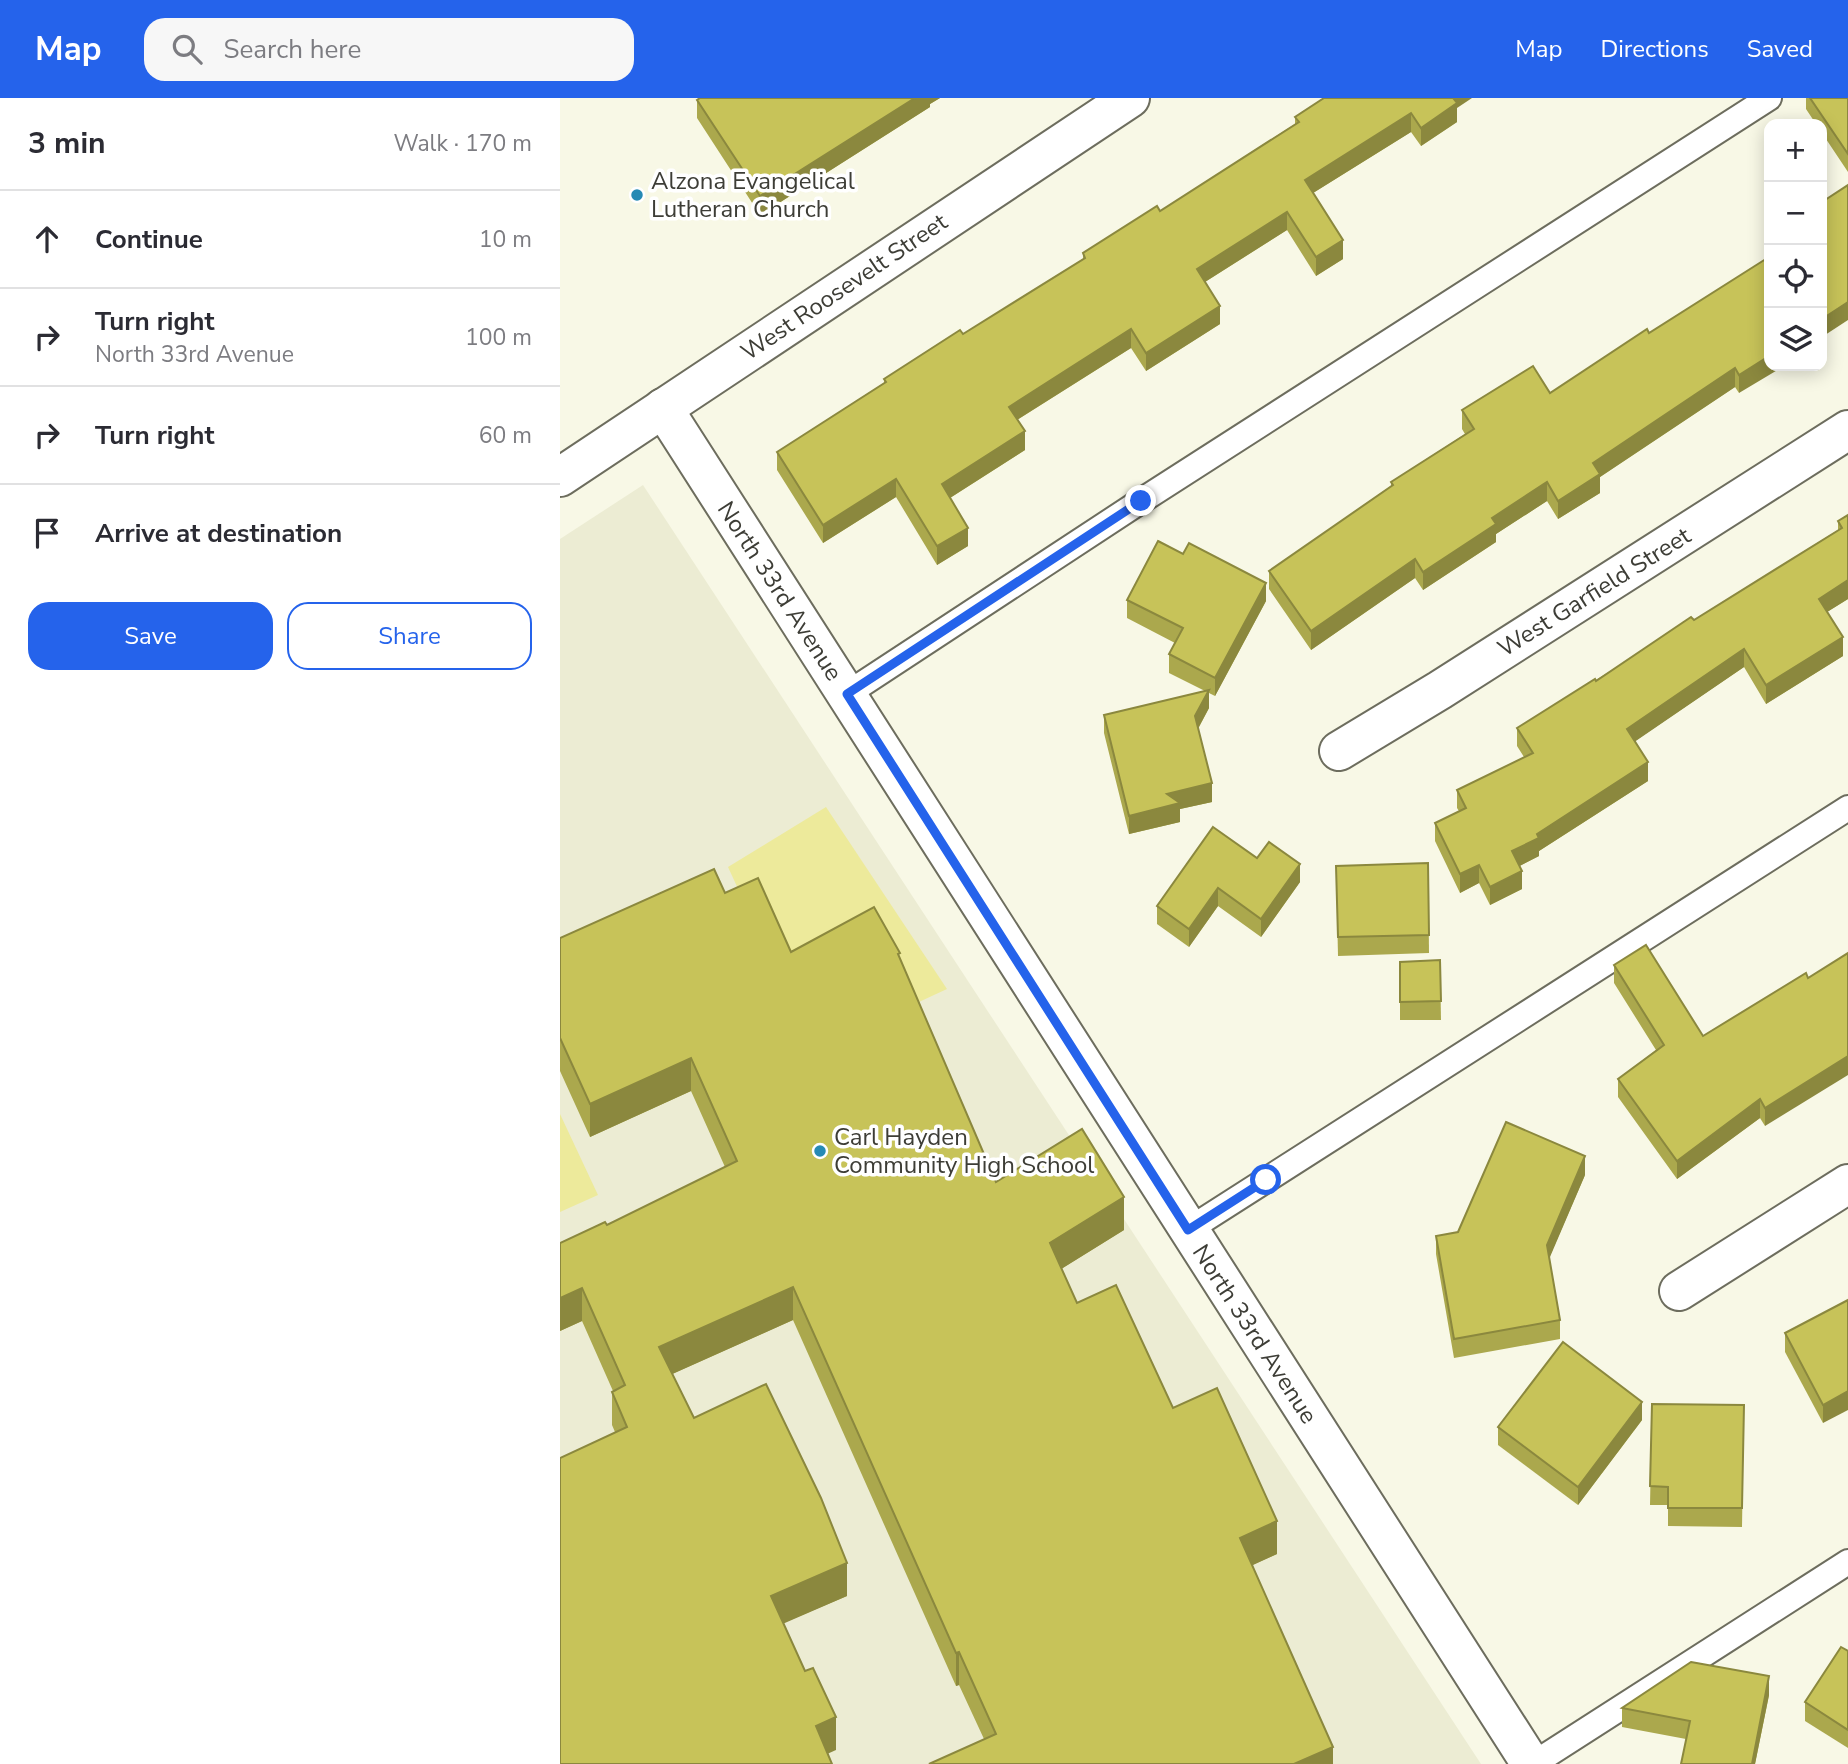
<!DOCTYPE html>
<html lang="en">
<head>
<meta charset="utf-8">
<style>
  body { margin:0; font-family:"Nunito Sans",sans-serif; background:#f7f7f7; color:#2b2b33 }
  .controls { position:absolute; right:21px; top:21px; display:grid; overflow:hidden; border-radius:14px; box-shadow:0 4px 18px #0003 }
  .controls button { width:63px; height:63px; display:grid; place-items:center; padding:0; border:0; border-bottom:2px solid #e1e1e2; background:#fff; color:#2b2b33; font:35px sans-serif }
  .stop { position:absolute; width:21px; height:21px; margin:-16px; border:5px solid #2563eb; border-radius:50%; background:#fff }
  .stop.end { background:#2563eb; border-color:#fff; box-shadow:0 2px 7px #0008 }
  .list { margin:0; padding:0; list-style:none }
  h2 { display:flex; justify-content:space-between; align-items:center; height:91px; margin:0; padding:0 28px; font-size:30px }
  h2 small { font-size:23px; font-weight:400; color:#7c7c81 }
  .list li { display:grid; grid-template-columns:46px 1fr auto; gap:21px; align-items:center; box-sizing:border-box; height:98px; padding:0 28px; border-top:2px solid #e1e1e2 }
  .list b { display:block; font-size:26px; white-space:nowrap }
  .list p { margin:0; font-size:23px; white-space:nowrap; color:#7c7c81 }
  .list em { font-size:23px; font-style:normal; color:#7c7c81 }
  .actions { display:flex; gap:14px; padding:21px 28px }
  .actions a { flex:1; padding:16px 0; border:2px solid #2563eb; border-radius:21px; text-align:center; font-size:24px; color:#2563eb }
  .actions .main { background:#2563eb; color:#fff }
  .icon { flex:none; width:38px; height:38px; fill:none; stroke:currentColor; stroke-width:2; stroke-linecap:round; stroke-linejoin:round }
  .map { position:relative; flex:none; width:1288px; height:1666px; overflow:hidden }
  header { display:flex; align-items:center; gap:42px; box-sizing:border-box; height:98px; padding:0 35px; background:#2563eb; color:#fff }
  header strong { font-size:33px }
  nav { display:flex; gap:38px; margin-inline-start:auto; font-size:24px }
  .search { width:490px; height:63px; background:#f7f7f7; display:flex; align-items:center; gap:18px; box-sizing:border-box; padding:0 24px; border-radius:21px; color:#7c7c81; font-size:26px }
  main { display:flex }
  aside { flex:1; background:#fff }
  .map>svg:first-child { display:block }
  .built { fill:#ececd3 }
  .green { fill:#edea9b }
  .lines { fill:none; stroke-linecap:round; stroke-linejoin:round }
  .service-casing { stroke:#6d6d5e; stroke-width:28 }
  .minor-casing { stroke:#6d6d5e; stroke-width:42 }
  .tertiary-casing { stroke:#6d6d5e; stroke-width:42 }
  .service { stroke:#fff; stroke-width:24 }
  .minor { stroke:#fff; stroke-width:38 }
  .tertiary { stroke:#fff; stroke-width:38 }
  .wall { fill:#aba84d }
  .shaded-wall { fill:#8b883e }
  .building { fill:#c7c359; stroke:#8b883e; stroke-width:2 }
  .route { stroke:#2563eb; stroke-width:9 }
  .poi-dot { fill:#268ab4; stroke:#fff; stroke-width:2.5 }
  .labels { text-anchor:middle; stroke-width:7; stroke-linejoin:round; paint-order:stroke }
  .poi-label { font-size:24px; fill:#3d3d36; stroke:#fff; text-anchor:start }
  .street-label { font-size:24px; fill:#3d3d36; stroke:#fff }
</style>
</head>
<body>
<header>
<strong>Map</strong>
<div class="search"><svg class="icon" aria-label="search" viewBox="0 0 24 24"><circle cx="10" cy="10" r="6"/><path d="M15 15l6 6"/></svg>Search here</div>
<nav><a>Map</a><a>Directions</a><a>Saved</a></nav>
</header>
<main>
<aside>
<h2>3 min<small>Walk · 170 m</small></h2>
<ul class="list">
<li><svg class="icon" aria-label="ahead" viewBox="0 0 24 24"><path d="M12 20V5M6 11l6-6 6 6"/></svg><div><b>Continue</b></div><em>10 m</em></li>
<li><svg class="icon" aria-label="right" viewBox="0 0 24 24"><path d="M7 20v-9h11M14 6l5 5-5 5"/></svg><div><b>Turn right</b><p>North 33rd Avenue</p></div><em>100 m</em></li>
<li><svg class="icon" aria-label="right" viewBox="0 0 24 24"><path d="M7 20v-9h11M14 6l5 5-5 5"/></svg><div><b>Turn right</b></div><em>60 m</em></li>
<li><svg class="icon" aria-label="arrive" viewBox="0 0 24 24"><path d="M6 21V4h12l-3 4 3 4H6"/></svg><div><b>Arrive at destination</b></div></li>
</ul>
<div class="actions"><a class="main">Save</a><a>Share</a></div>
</aside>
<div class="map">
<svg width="1288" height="1666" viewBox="0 0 1288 1666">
  <rect width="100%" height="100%" fill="#f8f8e6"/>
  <polygon class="built" points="83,387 921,1666 0,1666 0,441"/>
  <g class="green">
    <polygon points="266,709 387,891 253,953 168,769"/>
    <polygon points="0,1016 38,1097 0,1114"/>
  </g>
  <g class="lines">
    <g class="service-casing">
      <g id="service">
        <polyline points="287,596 581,403 1209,0"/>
        <polyline points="628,1132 1288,710"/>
        <polyline points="973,1666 1288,1464"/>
      </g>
    </g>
    <g class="minor-casing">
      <g id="minor">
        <polyline points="103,310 971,1666"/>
        <polyline points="779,653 880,592 1288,332"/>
        <polyline points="1119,1193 1288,1086"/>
      </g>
    </g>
    <g class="tertiary-casing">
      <polyline id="tertiary" points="0,379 570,0"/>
    </g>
    <use href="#service" class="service"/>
    <use href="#minor" class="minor"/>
    <use href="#tertiary" class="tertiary"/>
  </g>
  <g class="wall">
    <polygon points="140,0 380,0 370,6 370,9 200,117 137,20 137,2"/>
    <polygon points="1246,0 1288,0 1288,74 1262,35 1262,26 1256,26 1246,11"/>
    <polygon points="897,10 897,24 861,48 851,34 753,95 783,161 756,178 727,132 645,184 660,226 586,273 571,250 457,322 465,352 390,400 408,448 377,467 336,399 263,445 217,372 217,354 324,285 324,281 403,236 523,161 523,155 600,113 735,26 735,19"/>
    <polygon points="1209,159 1179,295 1175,289 1040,379 1040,395 998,421 987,403 936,436 936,444 863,492 855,480 751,552 709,491 709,473 831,388 831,384 905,336 902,331 902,312 990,295 1089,235"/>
    <polygon points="1288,417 1288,501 1267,514 1283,558 1206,606 1184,569 1075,643 1088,683 979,753 979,758 959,768 962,791 930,807 919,785 900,795 875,743 875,725 899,713 897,710 897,692 964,659 957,648 957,630 1134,522 1278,432 1278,423"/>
    <polygon points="567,502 706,503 655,598 649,595 649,610 638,631 652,704 620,711 620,724 569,736 544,635 544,617 645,593 609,575 609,556 615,545 567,520"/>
    <polygon points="697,760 740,784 701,839 658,808 629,849 597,826 597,808"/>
    <polygon points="868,765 869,855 778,858 776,768"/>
    <polygon points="165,795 231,854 340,861 436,1084 564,1132 501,1171 517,1205 613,1310 717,1456 692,1467 773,1666 424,1641 399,1587 396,1588 233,1222 112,1276 134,1320 287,1498 223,1525 276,1652 55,1334 52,1327 52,1294 53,1293 22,1223 0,1233 47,1127 165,1069 131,993 30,1039 0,973 0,840"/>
    <polygon points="880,862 881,922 840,922 840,864"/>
    <polygon points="1054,867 1143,938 1246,875 1205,1028 1200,1020 1117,1081 1058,999 1058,981 1096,952 1054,885"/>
    <polygon points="1025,1077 989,1160 1000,1222 1000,1241 894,1260 876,1156 876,1138 898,1134"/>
    <polygon points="1288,1202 1263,1325 1225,1254 1225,1235"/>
    <polygon points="1092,1306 1184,1307 1182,1429 1108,1428 1108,1407 1090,1407"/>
    <polygon points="1082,1322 1018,1407 938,1347 938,1329"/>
    <polygon points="1288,1553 1288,1650 1245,1623 1245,1604"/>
    <polygon points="1209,1597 1195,1666 1121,1666 1126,1641 1062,1629 1062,1610"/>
  </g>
  <g class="shaded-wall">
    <polygon points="355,0 380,0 370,6 370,9 200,117 200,98"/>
    <polygon points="891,0 912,0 897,10 897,24 861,48 861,30"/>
    <polygon points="851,15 851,34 745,100 745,82"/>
    <polygon points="727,114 727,132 637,189 637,171"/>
    <polygon points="783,142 783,161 756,178 756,159"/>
    <polygon points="1288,204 1288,222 1262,239 1262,221"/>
    <polygon points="660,208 660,226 586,273 586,255"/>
    <polygon points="571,231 571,250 449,327 449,309"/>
    <polygon points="1209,258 1209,268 1224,268 1179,295 1179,277"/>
    <polygon points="1175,270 1175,289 1040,379 1040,395 998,421 998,403 1033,365"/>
    <polygon points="465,333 465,352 382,405 382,386"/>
    <polygon points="336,381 336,399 263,445 263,427"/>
    <polygon points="987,384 987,403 936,436 936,444 863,492 863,474 932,420"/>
    <polygon points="408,430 408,448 377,467 377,448"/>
    <polygon points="855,461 855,480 751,552 751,533"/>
    <polygon points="1288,482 1288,501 1259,519 1259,501"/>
    <polygon points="706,485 706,503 655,598 655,580"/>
    <polygon points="1283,539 1283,558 1206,606 1206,587"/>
    <polygon points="1184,551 1184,569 1067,649 1067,631"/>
    <polygon points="649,592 649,610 635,636 635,618"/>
    <polygon points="1088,664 1088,683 979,753 979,758 952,772 952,753 977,736"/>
    <polygon points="652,685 652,704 620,711 620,724 569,736 569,718 607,696"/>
    <polygon points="740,766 740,784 701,839 701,821"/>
    <polygon points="919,767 919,785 900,795 900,776"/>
    <polygon points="962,773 962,791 930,807 930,789"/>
    <polygon points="658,790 658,808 629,849 629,831"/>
    <polygon points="1288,958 1288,977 1205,1028 1205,1010"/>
    <polygon points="131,960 131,993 30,1039 30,1006"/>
    <polygon points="1200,1001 1200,1020 1117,1081 1117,1063"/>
    <polygon points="1025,1058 1025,1077 987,1166 987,1147"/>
    <polygon points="564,1099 564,1132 490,1178 490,1145"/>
    <polygon points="233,1189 233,1222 99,1282 99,1249"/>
    <polygon points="22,1190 22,1223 0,1233 0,1200"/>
    <polygon points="1288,1293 1288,1312 1263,1325 1263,1307"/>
    <polygon points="1082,1304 1082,1322 1018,1407 1018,1389"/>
    <polygon points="717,1423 717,1456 680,1473 680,1440"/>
    <polygon points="287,1465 287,1498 211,1531 211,1498"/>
    <polygon points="399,1554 399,1587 396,1588 396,1555"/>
    <polygon points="1209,1578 1209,1597 1195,1666 1192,1666"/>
    <polygon points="276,1619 276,1652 256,1661 256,1628"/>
    <polygon points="773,1649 773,1666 734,1666"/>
  </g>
  <g class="building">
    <polygon points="140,0 355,0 200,98 137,2"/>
    <polygon points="764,0 893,0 897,5 861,30 851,15 745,82 783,142 756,159 727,114 637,171 660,208 586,255 571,231 449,309 465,333 382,386 408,430 377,448 336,381 263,427 217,354 326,284 324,281 400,232 403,236 525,160 523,155 597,108 600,113 739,24 735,19"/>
    <polygon points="1250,0 1288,0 1288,56"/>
    <polygon points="1288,87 1288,204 1262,221 1262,104"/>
    <polygon points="1209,159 1209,258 1179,277 1175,270 1033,365 1040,376 998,403 987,384 932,420 936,426 863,474 855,461 751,533 709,473 833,387 831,384 914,331 902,312 973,268 990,295 1087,231 1089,235"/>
    <polygon points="1288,417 1288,482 1259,501 1283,539 1206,587 1184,551 1067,631 1088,664 977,736 979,740 952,753 962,773 930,789 919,767 900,776 875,725 906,710 897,692 973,655 957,630 1035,581 1036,583 1131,519 1134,522 1282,430 1278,423"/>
    <polygon points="598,443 623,456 629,445 706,485 655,580 609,556 623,530 567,502"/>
    <polygon points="649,592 635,618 652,685 607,696 620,705 569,718 544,617"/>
    <polygon points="653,729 697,760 709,744 740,766 701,821 658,790 629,831 597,808"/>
    <polygon points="868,765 869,837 778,839 776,768"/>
    <polygon points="154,771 165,795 198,780 231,854 314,809 340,855 338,856 436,1084 522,1031 564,1099 490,1145 517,1205 556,1187 613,1310 657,1290 717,1423 680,1440 773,1649 734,1666 369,1666 436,1636 399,1554 396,1555 233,1189 99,1249 134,1320 206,1286 261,1400 287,1465 211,1498 245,1573 253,1570 276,1619 256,1628 272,1666 0,1666 0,1360 67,1329 52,1294 65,1287 22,1190 0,1200 0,1145 45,1124 47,1127 177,1063 131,960 30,1006 0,940 0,840"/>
    <polygon points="1086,847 1143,938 1246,875 1248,880 1288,855 1288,958 1205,1010 1200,1001 1117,1063 1058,981 1104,947 1054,867"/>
    <polygon points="880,862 881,903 840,904 840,864"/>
    <polygon points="946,1024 1025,1058 987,1147 1000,1222 894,1241 876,1138 898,1134"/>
    <polygon points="1288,1202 1288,1293 1263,1307 1225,1235"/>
    <polygon points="1003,1244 1082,1304 1018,1389 938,1329"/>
    <polygon points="1092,1306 1184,1307 1182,1410 1108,1410 1108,1389 1090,1388"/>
    <polygon points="1281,1549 1288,1553 1288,1632 1245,1604"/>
    <polygon points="1131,1564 1209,1578 1192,1666 1121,1666 1130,1623 1062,1610"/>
  </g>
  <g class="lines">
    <polyline class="route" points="581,403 287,596 628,1132 706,1082"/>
  </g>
  <g class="poi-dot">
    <circle cx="77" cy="97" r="7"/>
    <circle cx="260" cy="1053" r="7"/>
  </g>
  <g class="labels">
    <g class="poi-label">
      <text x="91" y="91">Alzona Evangelical<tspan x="91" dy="28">Lutheran Church</tspan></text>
      <text x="274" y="1047">Carl Hayden<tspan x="274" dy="28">Community High School</tspan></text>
    </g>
    <g class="street-label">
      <text transform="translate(284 189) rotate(-34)" y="8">West Roosevelt Street</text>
      <text transform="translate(220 493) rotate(57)" y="8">North 33rd Avenue</text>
      <text transform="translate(1034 494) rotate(-32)" y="8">West Garfield Street</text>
      <text transform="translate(695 1236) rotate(57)" y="8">North 33rd Avenue</text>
    </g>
  </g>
</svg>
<div class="controls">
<button>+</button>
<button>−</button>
<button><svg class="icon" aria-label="locate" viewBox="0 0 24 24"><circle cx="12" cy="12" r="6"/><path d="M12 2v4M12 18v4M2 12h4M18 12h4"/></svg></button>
<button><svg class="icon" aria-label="layers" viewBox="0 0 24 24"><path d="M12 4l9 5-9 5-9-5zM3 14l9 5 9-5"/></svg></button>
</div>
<div class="stop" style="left:706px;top:1082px"></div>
<div class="stop end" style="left:581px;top:403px"></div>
</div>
</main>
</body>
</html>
